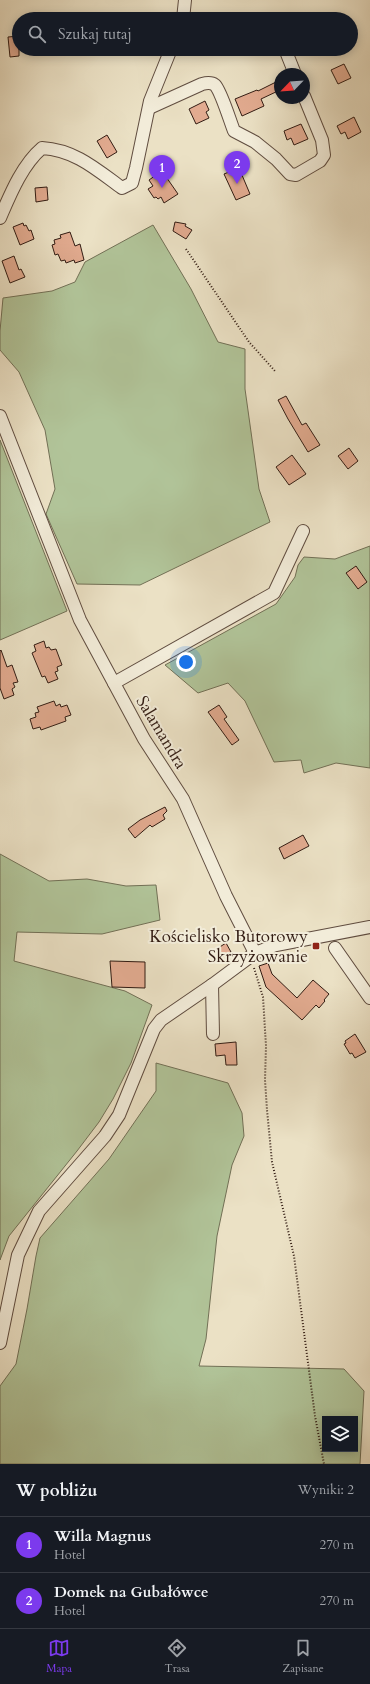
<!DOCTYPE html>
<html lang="pl">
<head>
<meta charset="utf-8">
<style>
  body { margin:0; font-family:Cardo,serif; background:#242831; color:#f1f3f6 }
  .controls { position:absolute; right:12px; bottom:12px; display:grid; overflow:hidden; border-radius:0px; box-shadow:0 2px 10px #0003 }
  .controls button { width:36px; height:36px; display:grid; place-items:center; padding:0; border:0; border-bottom:1px solid #363941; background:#171b24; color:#f1f3f6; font:20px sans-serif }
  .compass { position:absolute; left:274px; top:68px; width:36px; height:36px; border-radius:50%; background:#171b24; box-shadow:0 2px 10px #0003; rotate:245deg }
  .you { position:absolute; left:186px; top:662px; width:14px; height:14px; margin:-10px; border:3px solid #fff; border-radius:50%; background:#1a73e8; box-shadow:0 0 0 6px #1a73e833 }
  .badge { display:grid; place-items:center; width:26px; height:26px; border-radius:50%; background:#7c3aed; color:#fff; font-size:13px; font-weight:700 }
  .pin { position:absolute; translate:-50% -33px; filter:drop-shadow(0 1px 2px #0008) }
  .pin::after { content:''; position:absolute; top:21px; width:14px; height:12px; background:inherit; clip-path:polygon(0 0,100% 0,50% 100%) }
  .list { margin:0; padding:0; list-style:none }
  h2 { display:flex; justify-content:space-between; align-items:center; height:52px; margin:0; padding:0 16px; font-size:17px }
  h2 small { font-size:13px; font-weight:400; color:#9ea1a6 }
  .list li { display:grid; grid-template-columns:26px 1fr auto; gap:12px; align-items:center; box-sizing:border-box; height:56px; padding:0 16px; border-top:1px solid #363941 }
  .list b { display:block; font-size:15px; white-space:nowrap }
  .list p { margin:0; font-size:13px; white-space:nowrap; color:#9ea1a6 }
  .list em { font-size:13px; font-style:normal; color:#9ea1a6 }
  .icon { flex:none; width:22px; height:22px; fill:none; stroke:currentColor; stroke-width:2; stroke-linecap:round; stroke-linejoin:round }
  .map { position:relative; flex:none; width:370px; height:1464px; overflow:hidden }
  .search { position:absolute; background:#171b24; box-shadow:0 2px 10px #0003; left:12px; right:12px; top:12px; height:44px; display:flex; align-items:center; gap:10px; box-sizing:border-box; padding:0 14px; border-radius:22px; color:#9ea1a6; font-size:15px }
  .sheet { height:164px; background:#171b24 }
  nav { display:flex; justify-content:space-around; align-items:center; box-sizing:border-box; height:56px; border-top:1px solid #363941; background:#171b24; font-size:11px; color:#9ea1a6 }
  nav a { display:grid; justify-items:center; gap:2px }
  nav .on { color:#7c3aed }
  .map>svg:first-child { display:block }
  .green { fill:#b1c499; stroke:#727056; fill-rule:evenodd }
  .building { fill:#e2ab90; stroke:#321c13 }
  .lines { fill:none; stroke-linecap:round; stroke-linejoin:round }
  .minor-casing { stroke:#604d40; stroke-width:14 }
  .path { stroke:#321c13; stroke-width:2; stroke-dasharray:1 2; stroke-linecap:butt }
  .minor { stroke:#f2ecd9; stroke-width:12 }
  .poi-dot { fill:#8f2418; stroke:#f2ecd9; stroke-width:1.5 }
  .labels { text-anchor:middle; stroke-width:4; stroke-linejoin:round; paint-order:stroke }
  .street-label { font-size:17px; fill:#321c13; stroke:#f2ecd9 }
  .poi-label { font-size:17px; fill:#321c13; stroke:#f2ecd9; text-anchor:end }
</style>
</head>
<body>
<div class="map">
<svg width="370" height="1464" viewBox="0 0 370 1464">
  <rect width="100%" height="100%" fill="#ebe1c5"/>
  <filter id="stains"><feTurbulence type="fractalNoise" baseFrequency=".005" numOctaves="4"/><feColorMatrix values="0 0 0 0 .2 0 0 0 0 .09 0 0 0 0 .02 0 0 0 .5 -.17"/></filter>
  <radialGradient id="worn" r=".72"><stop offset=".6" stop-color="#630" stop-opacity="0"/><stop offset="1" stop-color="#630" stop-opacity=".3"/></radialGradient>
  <g class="green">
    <polygon points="153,225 191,289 218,342 245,349 245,389 259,489 270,522 140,585 77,584 46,514 55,489 45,430 19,372 0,350 0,331 3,298 52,291 75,282 85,262"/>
    <polygon points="0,440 67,611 0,640"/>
    <polygon points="370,546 370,768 336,763 304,773 301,760 274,762 245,701 228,683 198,693 165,665 276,604 295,577 298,565 304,557 335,559"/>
    <polygon points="0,854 49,881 87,879 126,886 156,885 160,920 102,934 17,932 14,961 125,991 152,1005 131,1063 113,1099 99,1122 77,1151 9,1236 0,1260"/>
    <path d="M156,1063L228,1083L242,1113L244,1136L232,1165L217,1236L206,1339L199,1366L344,1369L364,1391L360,1464H0V1386L16,1364L27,1309L36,1256L40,1238L109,1159L156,1091ZM325,1419H355V1449H325Z"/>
  </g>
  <g class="building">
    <polygon points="19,36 19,56 10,57 8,37"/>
    <polygon points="344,64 351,78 338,84 331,70"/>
    <polygon points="280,80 280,90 261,99 264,106 242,116 235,99 257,90 258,91"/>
    <polygon points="205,101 209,110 206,112 209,118 196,124 189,109"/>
    <polygon points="354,117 361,132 348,139 345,132 341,134 337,126"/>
    <polygon points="301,124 308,139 294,145 291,138 287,140 284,131"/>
    <polygon points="107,135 117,152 107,158 97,141"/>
    <polygon points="239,168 250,194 236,200 224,174"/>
    <polygon points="162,171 178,194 164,203 161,197 158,199 156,197 154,198 148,189 153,186 149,180"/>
    <polygon points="47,187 48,200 36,202 35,188"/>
    <polygon points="175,222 186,224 185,226 192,230 186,239 173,231"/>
    <polygon points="23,223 24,226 26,225 29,231 31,230 34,239 20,245 13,227"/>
    <polygon points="70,232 75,246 80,244 84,260 75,263 74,260 66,263 65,260 61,261 58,254 55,255 52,245 55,244 54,240 61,238 60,235"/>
    <polygon points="14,256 19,270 21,269 25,277 10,283 2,261"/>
    <polygon points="286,396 302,425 306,423 320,445 308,452 288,419 278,400"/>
    <polygon points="349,448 358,461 348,469 338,456"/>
    <polygon points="292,455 306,474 289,485 276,467"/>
    <polygon points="356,566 367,582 358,589 346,573"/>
    <polygon points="44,641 46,648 49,647 51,650 56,649 62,665 57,667 58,671 55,672 58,679 48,683 45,676 42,677 32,653 36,651 34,645"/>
    <polygon points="1,650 7,667 12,665 18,682 13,683 15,687 12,689 14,695 4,699 0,688 0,651"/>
    <polygon points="54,701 56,706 60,704 61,707 67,705 71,715 65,717 66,721 41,730 40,727 33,729 30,719 36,717 35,713 39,712 37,707"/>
    <polygon points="219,705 227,717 224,719 239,740 232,745 208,712"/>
    <polygon points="165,807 167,811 163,815 165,819 152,827 150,825 135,838 128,829 140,820"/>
    <polygon points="303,835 309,846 284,859 279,848"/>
    <polygon points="226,943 231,952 220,958 215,950"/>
    <polygon points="110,961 145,962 145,988 112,987"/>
    <polygon points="268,963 272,974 297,998 313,980 329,994 324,1000 325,1001 319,1008 316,1005 302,1020 266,987 259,966"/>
    <polygon points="355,1034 366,1052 355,1058 352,1053 350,1054 344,1044 346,1043 345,1041"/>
    <polygon points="236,1042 237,1065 226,1065 225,1055 216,1056 215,1044"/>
  </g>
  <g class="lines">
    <g class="minor-casing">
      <g id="minor">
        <polyline points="183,19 185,0"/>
        <polyline points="285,49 295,74"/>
        <path d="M149,108L202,84C206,83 211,82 215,85C221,91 230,121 234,131L255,142L276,159L290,174L296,175L320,161L324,155L322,140L304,96"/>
        <path d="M0,218C10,195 22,165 42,148C75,150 96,169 122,188L132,183L136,168L150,101L171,49"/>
        <polyline points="0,416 80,620 144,739 183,799 226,896 255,953"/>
        <polyline points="114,683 274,593 303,531"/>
        <polyline points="335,948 370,998"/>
        <polyline points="212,985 213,1034"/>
        <polyline points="0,1343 18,1255 39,1211 105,1136 119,1115 154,1029 161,1020 212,985 255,953 276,945 370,927"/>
      </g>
    </g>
    <g class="path">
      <polyline points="186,249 249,342 275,371"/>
      <polyline points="254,968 263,997 266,1046 265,1080 267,1110 272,1162 294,1256 315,1416 324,1464"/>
    </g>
    <use href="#minor" class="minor"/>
  </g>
  <rect class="poi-dot" x="312" y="942" width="8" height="8" rx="2"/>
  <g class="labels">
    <g class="street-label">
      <text transform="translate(162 732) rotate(59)" y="6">Salamandra</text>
    </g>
    <g class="poi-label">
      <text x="308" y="942">Kościelisko Butorowy<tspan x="308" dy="20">Skrzyżowanie</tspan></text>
    </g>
  </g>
  <rect width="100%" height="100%" filter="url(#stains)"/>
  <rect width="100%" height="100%" fill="url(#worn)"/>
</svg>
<div class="controls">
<button><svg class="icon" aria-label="layers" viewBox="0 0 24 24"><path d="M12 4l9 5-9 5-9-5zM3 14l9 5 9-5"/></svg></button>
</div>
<svg class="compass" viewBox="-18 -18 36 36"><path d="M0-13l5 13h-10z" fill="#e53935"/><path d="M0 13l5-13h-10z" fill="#9ea1a6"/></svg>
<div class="you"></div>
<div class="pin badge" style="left:162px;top:188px">1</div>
<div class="pin badge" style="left:237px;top:184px">2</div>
<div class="search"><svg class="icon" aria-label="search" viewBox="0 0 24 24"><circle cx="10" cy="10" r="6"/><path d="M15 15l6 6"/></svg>Szukaj tutaj</div>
</div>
<section class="sheet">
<h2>W pobliżu<small>Wyniki: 2</small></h2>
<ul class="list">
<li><span class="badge">1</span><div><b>Willa Magnus</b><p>Hotel</p></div><em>270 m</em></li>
<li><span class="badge">2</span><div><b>Domek na Gubałówce</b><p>Hotel</p></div><em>270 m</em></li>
</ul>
</section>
<nav>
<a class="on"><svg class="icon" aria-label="map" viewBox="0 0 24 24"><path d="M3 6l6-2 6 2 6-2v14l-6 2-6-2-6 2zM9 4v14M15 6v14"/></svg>Mapa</a>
<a><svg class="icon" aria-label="directions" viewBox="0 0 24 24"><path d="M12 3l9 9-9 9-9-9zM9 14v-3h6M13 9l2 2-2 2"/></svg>Trasa</a>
<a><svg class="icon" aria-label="saved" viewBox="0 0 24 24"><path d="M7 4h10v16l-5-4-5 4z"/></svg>Zapisane</a>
</nav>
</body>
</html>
